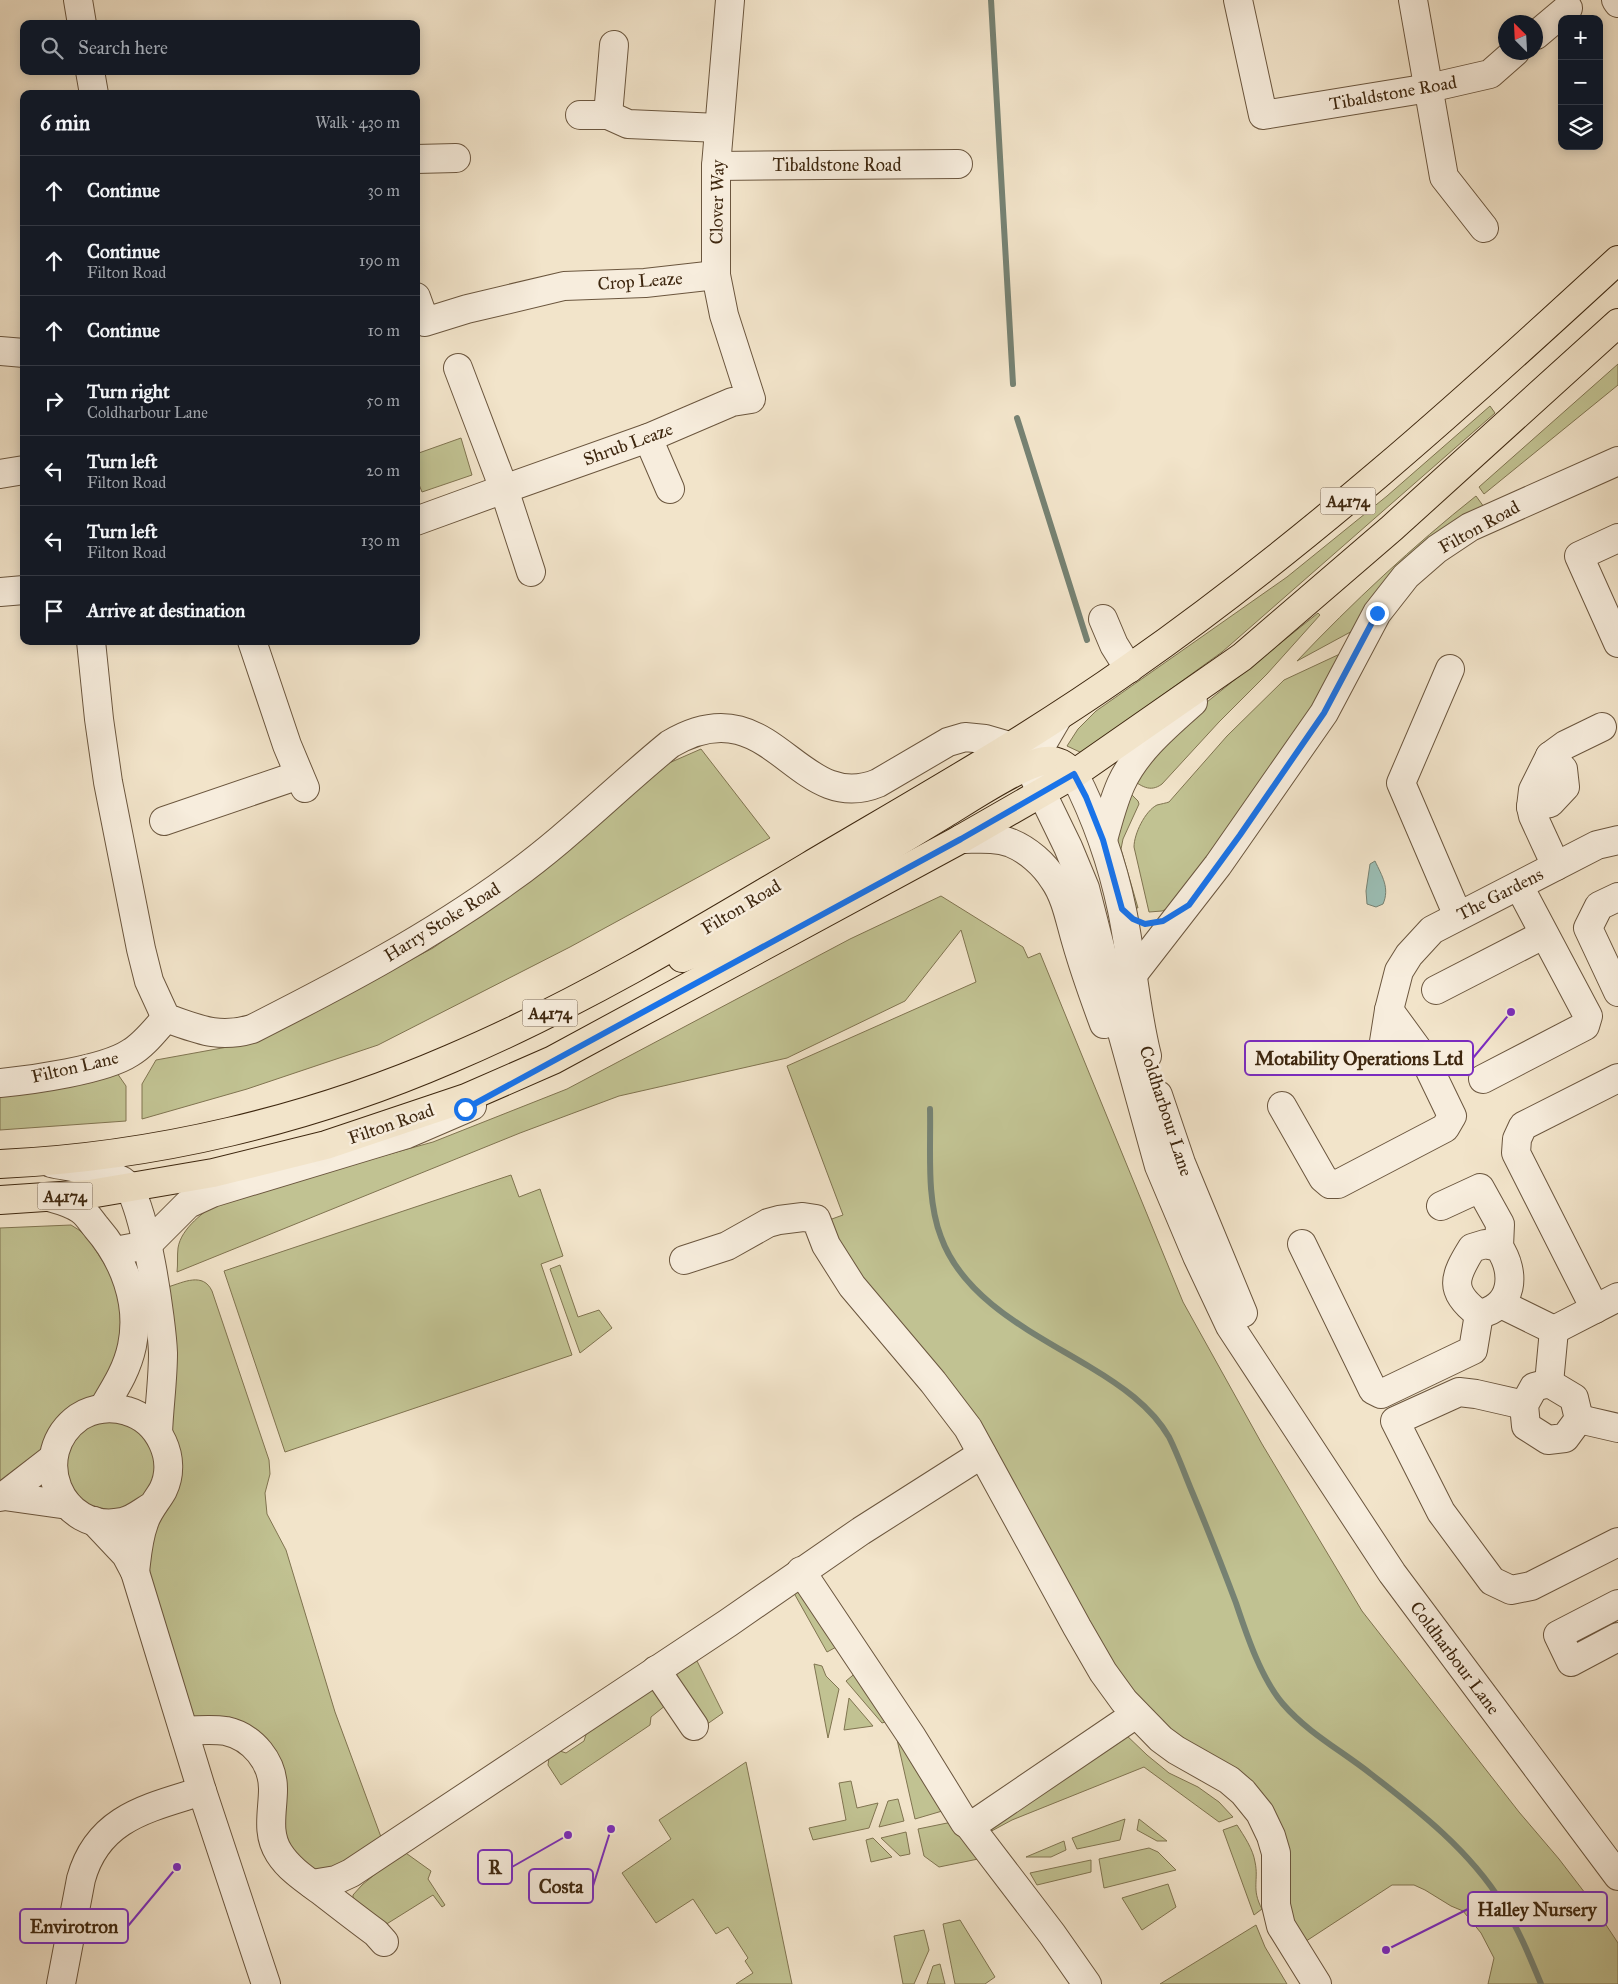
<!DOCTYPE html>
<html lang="en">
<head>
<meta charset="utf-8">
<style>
  body { margin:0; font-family:"IM FELL Great Primer",serif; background:#242831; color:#f1f3f6 }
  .controls { position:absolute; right:15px; top:15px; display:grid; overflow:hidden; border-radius:10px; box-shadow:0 2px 12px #0003 }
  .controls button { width:45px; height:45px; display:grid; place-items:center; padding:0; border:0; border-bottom:1px solid #363941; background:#171b24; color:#f1f3f6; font:25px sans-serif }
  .compass { position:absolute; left:1498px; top:15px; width:45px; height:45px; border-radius:50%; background:#171b24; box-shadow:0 2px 12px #0003; rotate:336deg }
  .stop { position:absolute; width:15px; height:15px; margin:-11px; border:4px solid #1a73e8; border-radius:50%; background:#fff }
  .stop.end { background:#1a73e8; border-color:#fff; box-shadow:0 1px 5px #0008 }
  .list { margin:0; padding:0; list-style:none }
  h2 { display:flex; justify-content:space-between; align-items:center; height:65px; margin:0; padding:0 20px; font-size:21px }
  h2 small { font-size:16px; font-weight:400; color:#9ea1a6 }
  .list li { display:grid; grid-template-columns:32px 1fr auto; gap:15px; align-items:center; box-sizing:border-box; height:70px; padding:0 20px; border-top:1px solid #363941 }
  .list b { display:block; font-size:19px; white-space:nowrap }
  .list p { margin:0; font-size:16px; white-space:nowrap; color:#9ea1a6 }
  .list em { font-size:16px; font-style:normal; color:#9ea1a6 }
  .icon { flex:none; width:28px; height:28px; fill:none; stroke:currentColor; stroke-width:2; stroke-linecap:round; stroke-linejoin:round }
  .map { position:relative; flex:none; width:1618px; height:1984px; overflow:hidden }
  .search { position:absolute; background:#171b24; box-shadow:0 2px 12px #0003; left:20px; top:20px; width:400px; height:55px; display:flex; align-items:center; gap:12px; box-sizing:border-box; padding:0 18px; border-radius:10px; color:#9ea1a6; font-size:19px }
  .panel { position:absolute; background:#171b24; box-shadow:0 2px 12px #0003; left:20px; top:90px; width:400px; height:555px; border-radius:10px }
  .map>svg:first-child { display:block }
  .green { fill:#c1c292; stroke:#807450 }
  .water { fill:#9bbfb6; stroke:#768273 }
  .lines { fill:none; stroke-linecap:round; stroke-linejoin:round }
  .stream { stroke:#768273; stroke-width:6 }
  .minor-casing { stroke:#6b563e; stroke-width:30 }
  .major-casing { stroke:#3e270f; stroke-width:30 }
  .minor { stroke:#f7eddd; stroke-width:28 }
  .major { stroke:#f2e4ca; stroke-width:28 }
  .route { stroke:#1a73e8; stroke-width:6 }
  .labels { text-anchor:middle; stroke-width:5; stroke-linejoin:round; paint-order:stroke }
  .shield { fill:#f7eddd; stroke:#76624d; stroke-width:1 }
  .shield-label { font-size:16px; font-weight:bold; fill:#3e270f }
  .street-label { font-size:18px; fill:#3e270f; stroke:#f7eddd }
  .leader { fill:none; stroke:#7b2cbf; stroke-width:2 }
  .callout-dot { fill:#7b2cbf; stroke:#f7eddd; stroke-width:2 }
  .callout { fill:#f7eddd; stroke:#7b2cbf; stroke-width:2 }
  .callout-label { font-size:19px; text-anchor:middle; font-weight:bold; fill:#3e270f }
</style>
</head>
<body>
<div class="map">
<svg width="1618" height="1984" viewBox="0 0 1618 1984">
  <rect width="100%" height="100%" fill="#f2e4ca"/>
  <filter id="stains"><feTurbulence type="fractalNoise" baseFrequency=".004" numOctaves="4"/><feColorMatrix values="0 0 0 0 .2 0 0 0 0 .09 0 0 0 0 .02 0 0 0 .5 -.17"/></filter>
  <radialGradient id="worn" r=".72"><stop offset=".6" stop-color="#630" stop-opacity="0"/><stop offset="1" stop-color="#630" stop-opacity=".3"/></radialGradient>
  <g class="green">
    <polygon points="1618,364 1618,385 1484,494 1479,487"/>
    <polygon points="1490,406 1495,413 1222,652 1082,753 1067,746 1078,729 1096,711 1287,577 1387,496"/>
    <polygon points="461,438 472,475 422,492 416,477 416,454"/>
    <path d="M1476,496L1484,507L1356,629L1297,661C1353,602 1413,546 1476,496Z"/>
    <path d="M1318,613L1320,615L1267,674L1219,722L1162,784C1150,793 1141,786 1130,778L1177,726Z"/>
    <path d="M1342,653L1331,685L1201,876L1169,908L1162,911L1149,912L1134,847C1134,834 1145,811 1157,805C1161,804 1166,803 1169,802L1227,736L1284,680Z"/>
    <polygon points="701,749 770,838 570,947 378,1045 247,1089 142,1119 142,1084 156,1060 255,1042 433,948 530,881 660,767"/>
    <polygon points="1130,793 1138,801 1139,804 1123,839 1121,849 1138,908 1133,907 1116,842"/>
    <path d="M941,896L1023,947L1028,958L1040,953L1183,1302L1262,1444L1362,1611L1519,1812L1559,1859L1585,1893L1616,1940L1618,1943V1984H1488L1494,1958L1481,1933L1463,1911L1451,1906L1425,1890L1414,1885H1392L1294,1949L1264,1820L1161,1739L994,1475L818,1224L843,1215L787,1066L976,982L961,930L905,1001L787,1058L619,1096L520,1133L177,1272C178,1264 177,1256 178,1248C181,1228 205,1211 220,1201L433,1142L567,1089L850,939Z"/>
    <polygon points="117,1073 126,1086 126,1121 0,1130 0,1093"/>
    <polygon points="511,1175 519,1197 540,1189 563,1256 541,1264 572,1355 285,1452 224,1271"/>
    <path d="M71,1225L79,1230L90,1241L134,1311L103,1408L148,1421L168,1287C184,1282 203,1272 212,1291L269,1460L270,1474L265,1493L267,1514L286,1550L335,1712L381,1837L341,1878L283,1859L263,1757L184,1731L158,1641L94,1521L0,1497V1228Z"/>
    <polygon points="560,1265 578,1317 599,1310 612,1328 580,1353 550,1269"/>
    <polygon points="797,1583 840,1645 827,1652 790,1586"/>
    <polygon points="694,1655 723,1713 703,1727 676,1687 674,1670"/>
    <polygon points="814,1664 822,1666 826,1676 839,1689 828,1738"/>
    <polygon points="858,1671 893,1719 882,1723 846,1681"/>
    <polygon points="653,1686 666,1705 651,1717 650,1725 561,1785 548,1765 549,1758 560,1751 566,1753 584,1741 588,1728"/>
    <polygon points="849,1698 873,1726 844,1730"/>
    <polygon points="1123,1732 1147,1755 1169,1773 1198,1787 1219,1802 1233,1817 1219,1822 1144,1767 1012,1820 986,1834 980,1826"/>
    <polygon points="896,1735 949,1809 915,1819"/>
    <polygon points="746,1762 792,1984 736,1984 753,1973 745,1961 748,1958 728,1927 716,1934 693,1899 656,1923 622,1873 671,1839 659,1820"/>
    <polygon points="851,1781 857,1808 878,1803 869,1828 813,1840 809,1828 846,1820 839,1783"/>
    <polygon points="898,1799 904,1821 879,1827 888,1801"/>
    <polygon points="1125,1819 1120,1840 1077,1849 1072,1838"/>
    <polygon points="1139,1819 1167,1841 1157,1841 1137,1830"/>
    <polygon points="957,1821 983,1858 939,1867 924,1856 918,1829"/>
    <path d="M1237,1825C1244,1836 1253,1849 1255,1862C1259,1880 1251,1889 1262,1909L1254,1915L1223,1830Z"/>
    <polygon points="906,1832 910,1854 900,1856 881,1838"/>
    <polygon points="873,1838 892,1857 871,1862 866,1840"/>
    <polygon points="1064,1841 1066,1850 1051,1857 1026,1857"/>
    <polygon points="1149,1848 1158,1852 1176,1870 1104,1888 1099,1859"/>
    <polygon points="403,1851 431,1871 428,1879 445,1905 442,1907 433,1895 385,1925 353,1899 353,1895 362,1885"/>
    <polygon points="1091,1860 1091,1872 1037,1885 1030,1873"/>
    <polygon points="1168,1884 1176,1907 1142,1930 1122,1898"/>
    <polygon points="960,1920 995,1977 985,1984 955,1984 943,1924"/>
    <polygon points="1256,1925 1265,1947 1287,1984 1160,1984"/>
    <polygon points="924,1930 929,1950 914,1984 903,1984 894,1936"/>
    <polygon points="940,1964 945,1984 927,1984 933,1966"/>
  </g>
  <path class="water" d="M1375,861C1382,876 1390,888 1383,904L1376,907L1367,904L1366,891L1370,864Z"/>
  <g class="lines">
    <g class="stream">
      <polyline points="991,0 1013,384"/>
      <polyline points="1017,418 1087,640"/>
      <path d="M930,1109C931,1151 926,1198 941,1237C964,1301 1036,1334 1090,1367C1120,1385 1151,1406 1169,1437C1178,1455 1185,1475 1193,1494C1208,1530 1222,1566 1236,1603C1247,1636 1261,1678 1283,1704C1308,1733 1342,1751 1371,1774C1419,1811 1470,1851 1502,1903C1518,1928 1530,1957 1541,1984"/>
    </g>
    <g class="minor-casing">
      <g id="minor">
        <polyline points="78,0 82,24"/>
        <polyline points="1238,0 1263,115 1429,88 1490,74 1515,52"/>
        <polyline points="1413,0 1444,177 1484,228"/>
        <polyline points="1616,0 1618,3"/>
        <polyline points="1536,35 1568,8"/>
        <polyline points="90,71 94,94"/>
        <polyline points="580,115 608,115 628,124 719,128"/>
        <polyline points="608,115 614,45"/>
        <polyline points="416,159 456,158"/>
        <polyline points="716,166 958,164"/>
        <polyline points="416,297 425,322 467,309 564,286 645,283 716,275"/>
        <polyline points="0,351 24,353"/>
        <polyline points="458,368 504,489 648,438 732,402 751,399 724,315 716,275 716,166 730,0"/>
        <polyline points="648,438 670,489"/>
        <polyline points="0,474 24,470"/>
        <polyline points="416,521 504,489 531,572"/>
        <polyline points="1618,538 1579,556 1618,643"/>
        <polyline points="0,592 24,590"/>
        <polyline points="1103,619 1114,645 1129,669"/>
        <path d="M91,641L99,719L108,782L141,949L149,981L166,1018C198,1029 218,1039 252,1029C341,984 430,937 511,878C567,838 616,788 670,744C772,683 796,817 878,783L948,742L965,737L985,739L1009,746L1025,758"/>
        <polyline points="252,641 287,745 305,788"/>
        <polyline points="1450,669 1401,783 1458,916"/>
        <polyline points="1058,717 1034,758 1033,765 1035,779 1068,847 1085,888 1120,1025 1159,1166 1197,1256 1230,1326 1392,1573 1618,1876"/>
        <path d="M1074,774C1096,817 1112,862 1122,910C1132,958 1135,1008 1147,1056"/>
        <polyline points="1531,807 1550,803 1565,787 1563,769 1550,756"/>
        <polyline points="164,821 299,775"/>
        <path d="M961,839C978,839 995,837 1011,843C1028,850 1044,864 1054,880C1066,897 1070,921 1076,941C1084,969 1094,997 1104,1024"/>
        <path d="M1103,840C1108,821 1113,802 1121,784C1136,751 1166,726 1193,702"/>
        <polyline points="1556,866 1533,816 1531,807 1533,790 1550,756 1565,745 1602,727"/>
        <polyline points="1618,897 1599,906 1588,928 1618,992"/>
        <polyline points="1131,977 1218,865 1324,713 1377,613 1406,576 1437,549 1470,527 1618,461"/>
        <polyline points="1436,990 1543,935"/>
        <polyline points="1383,1048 1389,1010 1399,971 1409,955 1432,930 1597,845 1618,840"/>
        <polyline points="1483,1079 1585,1026 1588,1016 1519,886"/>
        <path d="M0,1083C32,1080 104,1070 130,1053C144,1045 155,1030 166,1018"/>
        <polyline points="1158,1095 1181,1163 1243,1313"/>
        <polyline points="1282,1106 1323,1178 1330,1184 1338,1184 1445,1128 1452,1116 1424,1058 1389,1010"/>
        <path d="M51,1163C68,1167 113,1172 125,1183C145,1200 162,1324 163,1353C163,1380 159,1407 158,1433"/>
        <path d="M49,1197C60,1200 72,1203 81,1210C87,1214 91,1221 96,1227C124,1259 141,1303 132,1346C127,1370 115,1388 103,1408"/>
        <polyline points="1441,1206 1480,1188 1500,1224 1499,1247"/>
        <polyline points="1302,1244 1373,1390 1381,1394 1473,1350 1479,1314"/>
        <path d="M1485,1244L1499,1247C1516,1273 1514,1307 1479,1314C1448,1291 1454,1277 1472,1248Z"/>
        <polyline points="115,1251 147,1245 188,1204 212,1193 407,1134 472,1106"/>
        <polyline points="684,1260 727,1246 768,1223 779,1220 803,1217 816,1219 826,1245 852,1286 933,1382 968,1428 1077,1627 1103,1672 1124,1701 1161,1739 1176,1750 1229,1780 1243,1792 1260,1813 1271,1836 1276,1853 1276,1905 1281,1926 1317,1984"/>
        <polyline points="1501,1304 1554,1330"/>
        <polyline points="1595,1309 1516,1153 1517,1139 1523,1126 1618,1078"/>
        <polyline points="1554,1330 1618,1297"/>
        <polygon points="1549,1383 1574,1398 1579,1419 1565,1438 1548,1440 1526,1426 1524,1405 1534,1387"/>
        <polyline points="1549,1383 1554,1330"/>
        <polyline points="1524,1405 1476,1394 1459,1392 1395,1421 1441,1512 1492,1581 1511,1590 1531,1586 1618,1542"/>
        <polyline points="1579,1419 1618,1428"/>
        <polyline points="4,1496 68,1505"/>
        <polyline points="0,1497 4,1496 53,1458"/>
        <polyline points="94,1521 126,1555 135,1572 202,1791 266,1984"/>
        <polyline points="801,1571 912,1737 965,1823 974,1824 1136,1714"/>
        <path d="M135,1572C137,1555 138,1539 144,1523C148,1510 157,1501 163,1490C178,1459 159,1420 127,1411C111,1406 93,1408 79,1417C27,1454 60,1535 122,1522C133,1520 142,1512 152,1506"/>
        <polyline points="1618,1604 1558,1635 1571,1662 1618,1637"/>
        <polyline points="656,1670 694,1726"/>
        <path d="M184,1731C198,1730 213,1729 226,1731C253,1737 273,1762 273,1789C273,1811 266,1833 279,1853C289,1869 306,1880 321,1891C339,1905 357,1919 376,1933L384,1942"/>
        <polyline points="968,1824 1052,1934 1087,1984"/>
        <polyline points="312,1884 336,1880 351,1873 728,1623 861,1531 982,1454"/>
        <path d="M61,1984L81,1879C98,1817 149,1808 202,1791"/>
      </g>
    </g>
    <g class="major-casing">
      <g id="major">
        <path d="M682,958C707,949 730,937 754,924C819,891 881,852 944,814C967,800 1019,765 1044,761C1057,759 1065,765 1074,774"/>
        <path d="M0,1164C154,1157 309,1120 450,1059C575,1006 692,936 809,866C917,802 1028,740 1131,667C1305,545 1462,404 1618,260"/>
        <polyline points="0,1200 90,1194 213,1173 326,1145 466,1098 553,1060 961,839 1074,774 1242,657 1392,528 1618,323"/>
      </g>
    </g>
    <use href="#minor" class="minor"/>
    <use href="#major" class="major"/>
  </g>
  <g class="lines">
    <polyline class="route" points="465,1109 961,839 1074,774 1086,797 1103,840 1122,909 1133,919 1145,924 1163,921 1189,905 1240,835 1324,713 1377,613"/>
  </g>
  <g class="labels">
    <g class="shield">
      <rect x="1320.5" y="487.5" width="55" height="27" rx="4"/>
      <rect x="522.5" y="999.5" width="55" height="27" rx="4"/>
      <rect x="37.5" y="1182.5" width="55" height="27" rx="4"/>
    </g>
    <g class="shield-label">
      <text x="1348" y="507">A4174</text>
      <text x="550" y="1019">A4174</text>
      <text x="65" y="1202">A4174</text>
    </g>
    <g class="street-label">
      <text transform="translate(1393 93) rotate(-10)" y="6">Tibaldstone Road</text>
      <text x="837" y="171">Tibaldstone Road</text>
      <text transform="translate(717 202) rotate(-89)" y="6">Clover Way</text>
      <text transform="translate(640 281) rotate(-4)" y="6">Crop Leaze</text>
      <text transform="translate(628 444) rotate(-20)" y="6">Shrub Leaze</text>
      <text transform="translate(1479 527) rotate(-29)" y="6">Filton Road</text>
      <text transform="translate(1500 894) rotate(-27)" y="6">The Gardens</text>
      <text transform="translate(741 907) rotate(-31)" y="6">Filton Road</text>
      <text transform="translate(442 922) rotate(-32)" y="6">Harry Stoke Road</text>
      <text transform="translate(75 1067) rotate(-13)" y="6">Filton Lane</text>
      <text transform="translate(1166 1111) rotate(72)" y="6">Coldharbour Lane</text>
      <text transform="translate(391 1124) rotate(-19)" y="6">Filton Road</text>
      <text transform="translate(1455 1658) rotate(53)" y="6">Coldharbour Lane</text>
    </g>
  </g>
  <path class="leader" d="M1511 1012L1473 1058M568 1835L512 1867M611 1829L593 1886M1386 1950L1468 1909M177 1867L128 1926"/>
  <g class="callout-dot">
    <circle cx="1511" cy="1012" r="5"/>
    <circle cx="568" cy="1835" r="5"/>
    <circle cx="611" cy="1829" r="5"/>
    <circle cx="1386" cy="1950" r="5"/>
    <circle cx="177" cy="1867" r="5"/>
  </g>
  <g class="callout">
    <rect x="1245" y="1041" width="228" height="34" rx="5"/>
    <rect x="478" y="1850" width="34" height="34" rx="5"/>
    <rect x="529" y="1869" width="64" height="34" rx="5"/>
    <rect x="1468" y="1892" width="139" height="34" rx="5"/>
    <rect x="20" y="1909" width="108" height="34" rx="5"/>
  </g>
  <g class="callout-label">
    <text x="1359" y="1065">Motability Operations Ltd</text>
    <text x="495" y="1874">R</text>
    <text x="561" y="1893">Costa</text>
    <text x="1537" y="1916">Halley Nursery</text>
    <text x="74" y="1933">Envirotron</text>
  </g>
  <rect width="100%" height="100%" filter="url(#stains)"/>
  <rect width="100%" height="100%" fill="url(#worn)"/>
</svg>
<div class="controls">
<button>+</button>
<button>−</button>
<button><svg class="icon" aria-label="layers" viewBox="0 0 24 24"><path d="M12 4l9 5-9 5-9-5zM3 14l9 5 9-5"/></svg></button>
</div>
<svg class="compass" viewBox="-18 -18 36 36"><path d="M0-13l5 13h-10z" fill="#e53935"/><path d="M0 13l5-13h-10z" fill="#9ea1a6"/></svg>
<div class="stop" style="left:465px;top:1109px"></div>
<div class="stop end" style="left:1377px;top:613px"></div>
<div class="search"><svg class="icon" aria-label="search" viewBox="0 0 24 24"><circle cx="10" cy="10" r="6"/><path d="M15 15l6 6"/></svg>Search here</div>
<section class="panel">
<h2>6 min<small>Walk · 430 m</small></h2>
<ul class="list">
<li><svg class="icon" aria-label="ahead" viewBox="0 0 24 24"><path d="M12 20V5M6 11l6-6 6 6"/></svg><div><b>Continue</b></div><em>30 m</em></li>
<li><svg class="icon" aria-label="ahead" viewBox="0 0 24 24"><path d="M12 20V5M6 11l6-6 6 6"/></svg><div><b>Continue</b><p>Filton Road</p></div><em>190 m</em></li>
<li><svg class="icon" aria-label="ahead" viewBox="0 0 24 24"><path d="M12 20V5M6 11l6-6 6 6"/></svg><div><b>Continue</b></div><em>10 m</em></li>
<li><svg class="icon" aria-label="right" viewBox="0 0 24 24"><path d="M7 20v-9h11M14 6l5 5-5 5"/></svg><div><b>Turn right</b><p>Coldharbour Lane</p></div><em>50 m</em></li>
<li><svg class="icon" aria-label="left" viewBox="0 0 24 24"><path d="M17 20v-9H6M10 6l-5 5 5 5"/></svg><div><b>Turn left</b><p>Filton Road</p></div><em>20 m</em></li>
<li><svg class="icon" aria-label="left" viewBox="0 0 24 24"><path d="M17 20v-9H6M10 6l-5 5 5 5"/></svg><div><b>Turn left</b><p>Filton Road</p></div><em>130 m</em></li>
<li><svg class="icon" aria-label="arrive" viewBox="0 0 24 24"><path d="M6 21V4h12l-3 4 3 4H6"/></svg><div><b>Arrive at destination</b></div></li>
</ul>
</section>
</div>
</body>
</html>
